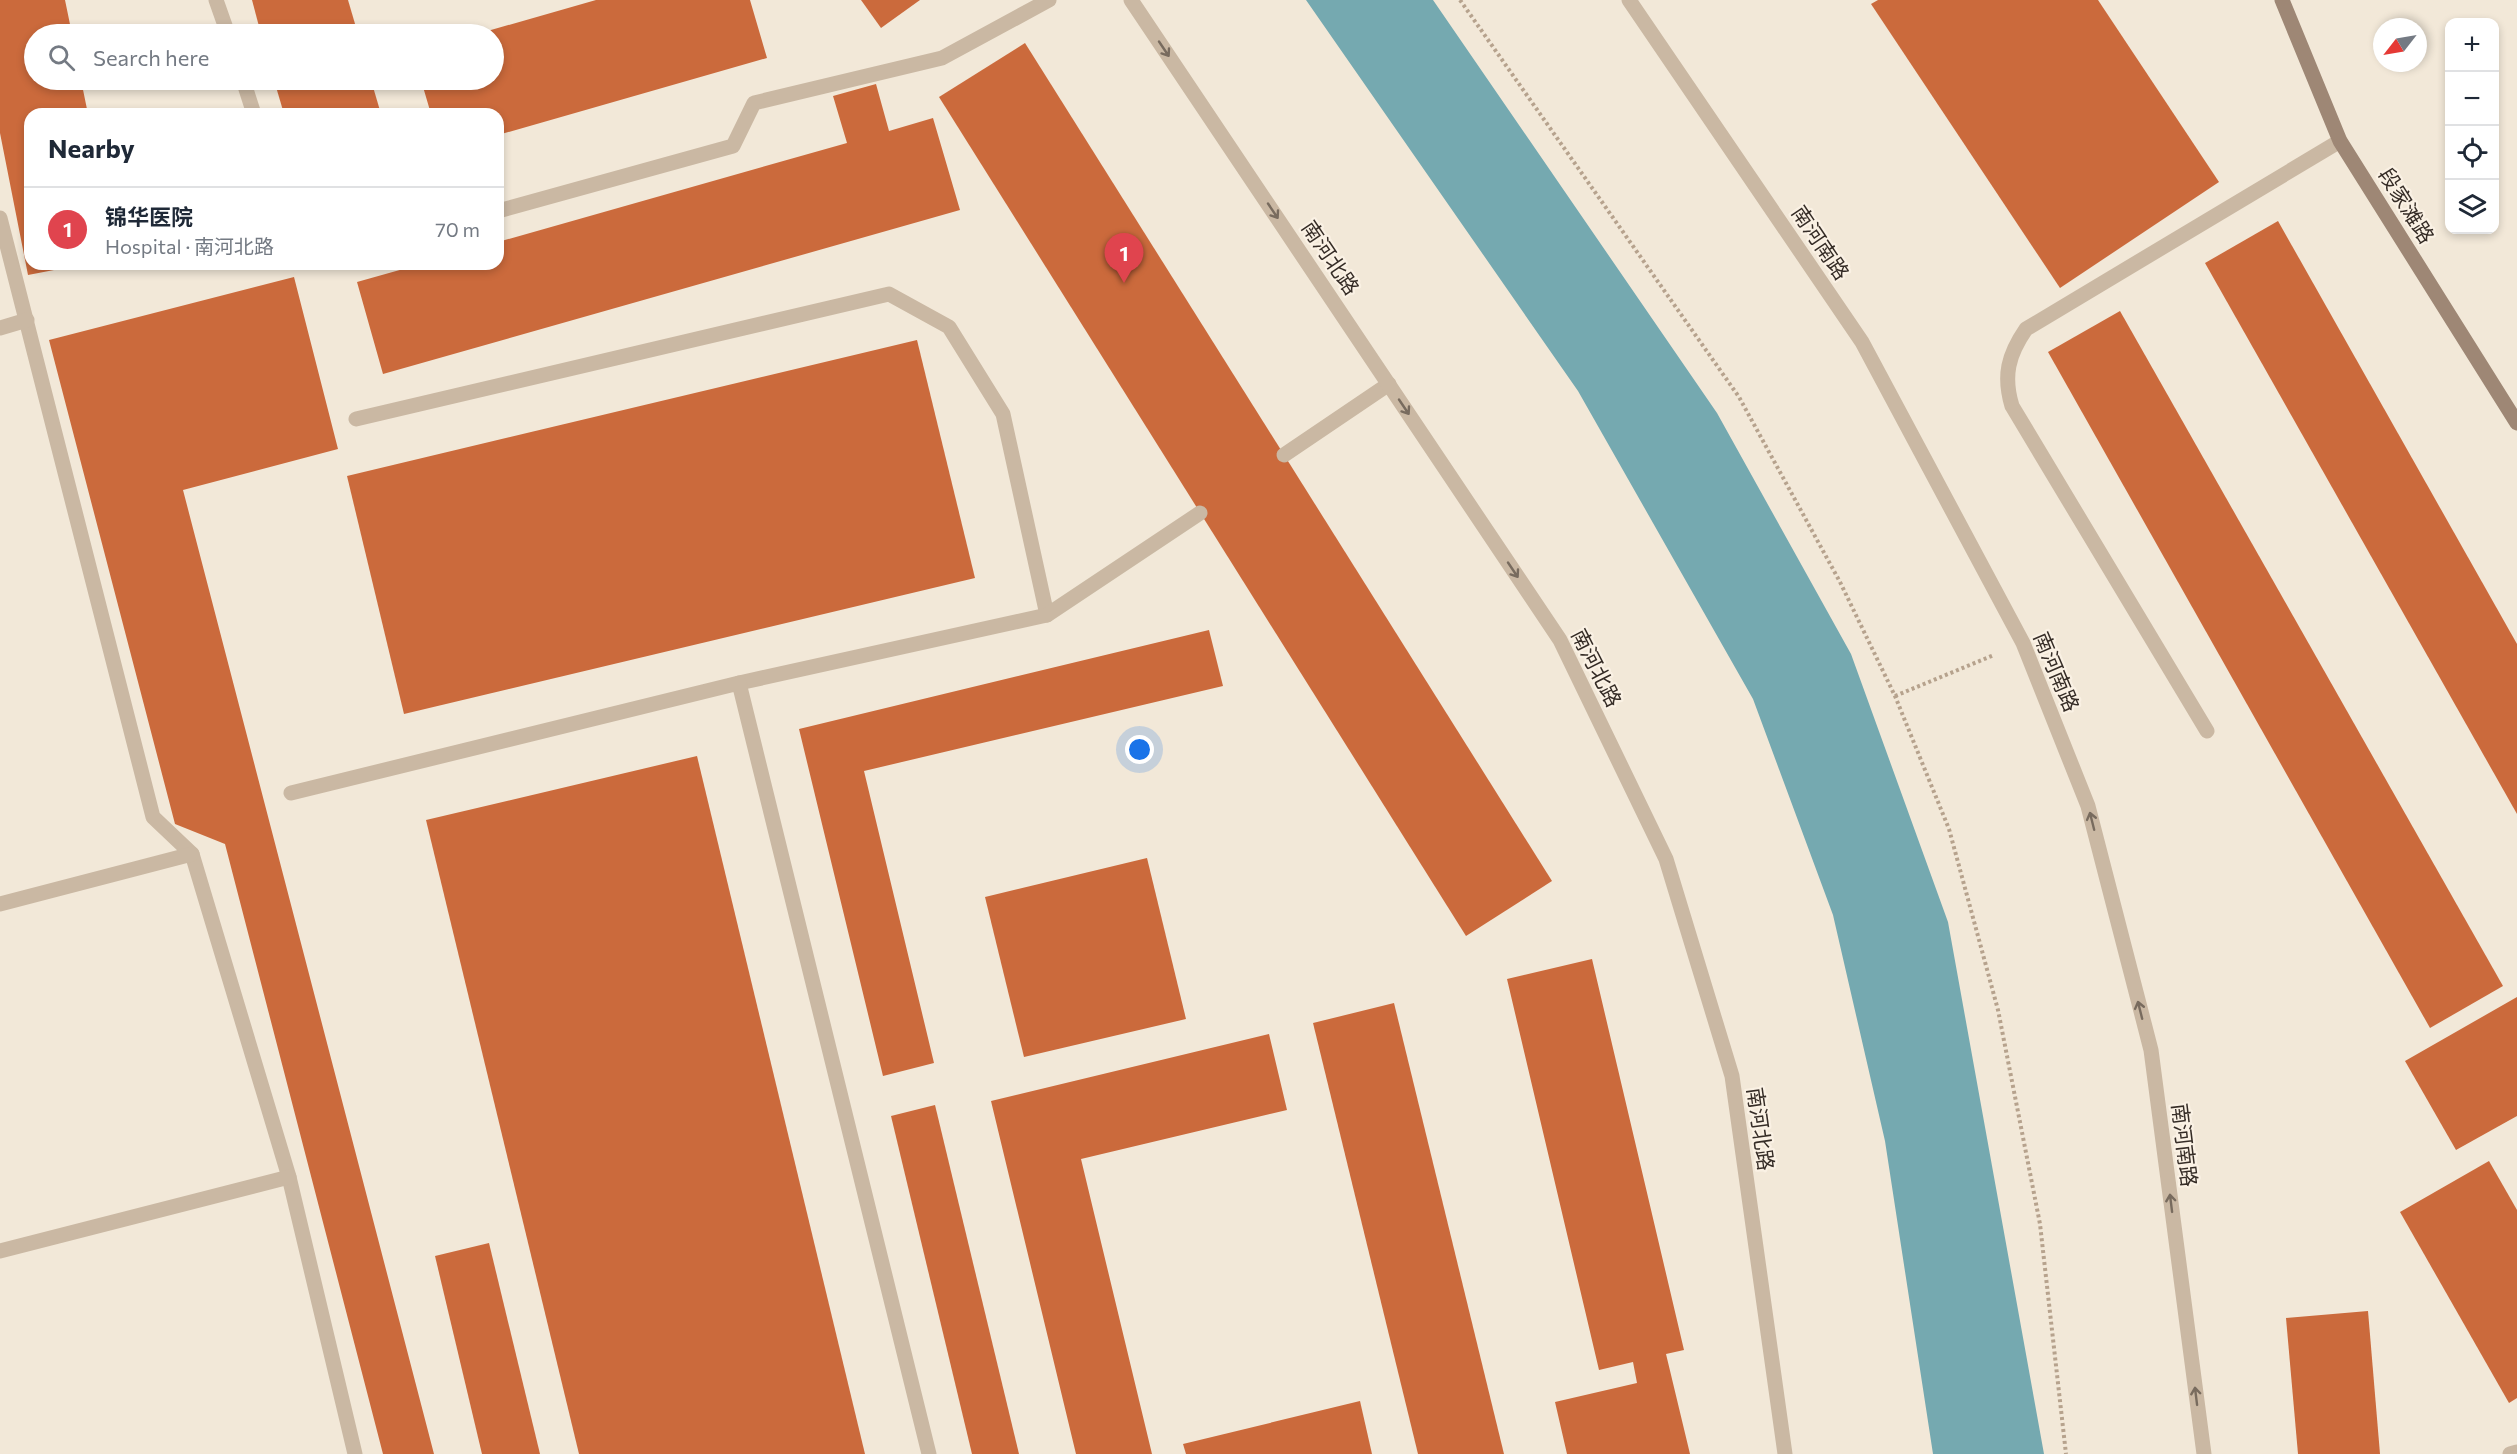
<!DOCTYPE html>
<html lang="en">
<head>
<meta charset="utf-8">
<style>
  body { margin:0; font-family:Commissioner,"Noto Sans SC",sans-serif; background:#f2f2f3; color:#1f2937 }
  .controls { position:absolute; right:18px; top:18px; display:grid; overflow:hidden; border-radius:12px; box-shadow:0 3px 9px #0003 }
  .controls button { width:54px; height:54px; display:grid; place-items:center; padding:0; border:0; border-bottom:2px solid #e0e1e3; background:#fff; color:#1f2937; font:30px sans-serif }
  .compass { position:absolute; left:2373px; top:18px; width:54px; height:54px; border-radius:50%; background:#fff; box-shadow:0 3px 9px #0003; rotate:239deg }
  .you { position:absolute; left:1140px; top:750px; width:21px; height:21px; margin:-15px; border:4px solid #fff; border-radius:50%; background:#1a73e8; box-shadow:0 0 0 9px #1a73e833 }
  .badge { display:grid; place-items:center; width:39px; height:39px; border-radius:50%; background:#1a4f58; color:#fff; font-size:20px; font-weight:700 }
  .pin { position:absolute; translate:-50% -50px; filter:drop-shadow(0 2px 3px #0008) }
  .pin::after { content:''; position:absolute; top:32px; width:21px; height:18px; background:inherit; clip-path:polygon(0 0,100% 0,50% 100%) }
  .list { margin:0; padding:0; list-style:none }
  h2 { display:flex; justify-content:space-between; align-items:center; height:78px; margin:0; padding:0 24px; font-size:26px }
  h2 small { font-size:20px; font-weight:400; color:#747a83 }
  .list li { display:grid; grid-template-columns:39px 1fr auto; gap:18px; align-items:center; box-sizing:border-box; height:84px; padding:0 24px; border-top:2px solid #e0e1e3 }
  .list b { display:block; font-size:22px; white-space:nowrap }
  .list p { margin:0; font-size:20px; white-space:nowrap; color:#747a83 }
  .list em { font-size:20px; font-style:normal; color:#747a83 }
  .icon { flex:none; width:33px; height:33px; fill:none; stroke:currentColor; stroke-width:2; stroke-linecap:round; stroke-linejoin:round }
  .map { position:relative; flex:none; width:2517px; height:1454px; overflow:hidden }
  .search { position:absolute; background:#fff; box-shadow:0 3px 9px #0003; left:24px; top:24px; width:480px; height:66px; display:flex; align-items:center; gap:15px; box-sizing:border-box; padding:0 21px; border-radius:33px; color:#747a83; font-size:22px }
  .panel { position:absolute; background:#fff; box-shadow:0 3px 9px #0003; left:24px; top:108px; width:480px; height:162px; border-radius:18px }
  .map>svg:first-child { display:block }
  .water { fill:#75a9b0 }
  .building { fill:#cb6a3c }
  .lines { fill:none; stroke-linecap:round; stroke-linejoin:round }
  .path { stroke:#b6a28d; stroke-width:4; stroke-dasharray:3 3; stroke-linecap:butt }
  .service { stroke:#cab8a3; stroke-width:15 }
  .minor { stroke:#cab8a3; stroke-width:15 }
  .tertiary { stroke:#cab8a3; stroke-width:15 }
  .secondary { stroke:#9e8775; stroke-width:15 }
  .oneway { stroke:#786b5e }
  .labels { text-anchor:middle; stroke-width:4.5; stroke-linejoin:round; paint-order:stroke }
  .street-label { font-size:21px; fill:#352c26; stroke:#faf1e4 }
</style>
</head>
<body>
<div class="map">
<svg width="2517" height="1454" viewBox="0 0 2517 1454">
  <rect width="100%" height="100%" fill="#f2e8d8"/>
  <polygon class="water" points="1306,0 1433,0 1717,413 1851,654 1948,922 2044,1454 1933,1454 1885,1141 1833,915 1753,699 1578,391"/>
  <g class="building">
    <polygon points="0,0 65,0 72,34 34,34 34,80 81,80 88,114 30,114 30,264 80,265 28,275 0,133"/>
    <polygon points="252,0 348,0 358,34 261,34"/>
    <polygon points="596,0 750,0 767,58 498,135 498,114 431,114 421,80 494,80 494,34 477,34"/>
    <polygon points="861,0 920,0 881,28"/>
    <polygon points="1878,0 2098,0 2219,182 2060,288 1871,4"/>
    <polygon points="1025,43 1552,881 1466,936 939,97"/>
    <polygon points="274,80 371,80 381,114 284,114"/>
    <polygon points="876,84 889,131 933,118 960,210 383,374 357,282 421,264 498,264 498,242 847,143 833,96"/>
    <polygon points="2278,221 2517,644 2517,814 2205,263"/>
    <polygon points="294,277 338,449 183,490 434,1454 383,1454 225,844 175,824 49,340"/>
    <polygon points="2120,311 2503,986 2430,1028 2048,352"/>
    <polygon points="917,340 975,578 404,714 347,476"/>
    <polygon points="1209,630 1223,686 864,771 934,1063 883,1076 799,729"/>
    <polygon points="697,756 865,1454 579,1454 426,820"/>
    <polygon points="1147,858 1186,1019 1024,1057 985,897"/>
    <polygon points="1592,959 1684,1350 1666,1354 1690,1454 1567,1454 1555,1402 1637,1383 1633,1362 1599,1370 1507,979"/>
    <polygon points="2517,997 2517,1116 2456,1150 2405,1061"/>
    <polygon points="1394,1003 1504,1454 1418,1454 1313,1023"/>
    <polygon points="1269,1034 1287,1110 1081,1159 1152,1454 1076,1454 991,1101"/>
    <polygon points="935,1105 1019,1454 972,1454 891,1116"/>
    <polygon points="2489,1161 2517,1210 2517,1398 2509,1403 2400,1212"/>
    <polygon points="489,1243 540,1454 482,1454 435,1256"/>
    <polygon points="2368,1311 2380,1454 2298,1454 2286,1318"/>
    <polygon points="1360,1401 1372,1454 1186,1454 1183,1444"/>
  </g>
  <g class="lines">
    <g class="path">
      <polyline points="1460,0 1739,397 1840,582 1895,696 1949,829 1998,1010 2040,1224 2066,1454"/>
      <polyline points="1895,696 1994,655"/>
    </g>
    <g class="service">
      <polyline points="498,211 733,146 754,103 942,58 1049,0"/>
      <polyline points="0,218 153,817 192,854 289,1177 355,1454"/>
      <polyline points="0,328 27,320"/>
      <polyline points="356,419 889,294 949,327 1003,414 1047,615"/>
      <polyline points="1284,455 1389,384"/>
      <polyline points="739,683 1047,615 1200,513"/>
      <path d="M2207,731L2012,406C2003,376 2008,355 2026,329L2340,141"/>
      <polyline points="291,793 739,683 929,1454"/>
      <polyline points="0,904 192,854"/>
      <polyline points="0,1251 289,1177"/>
      <polyline points="2510,1454 2517,1452"/>
    </g>
    <g class="minor">
      <polyline points="216,0 228,34"/>
      <polyline points="243,80 254,114"/>
    </g>
    <g class="tertiary">
      <polyline points="1131,0 1560,640 1666,859 1732,1076 1785,1454"/>
      <polyline points="1629,0 1862,342 2023,643 2088,806 2151,1050 2204,1454"/>
    </g>
    <polyline class="secondary" points="2282,0 2340,141 2517,423"/>
  </g>
  <defs><path id="oneway-shaft" d="M-6 0H5M1.5-3L5.5 0L1.5 3" fill="none" stroke-width="1.6" stroke-linecap="round" stroke-linejoin="round" transform="scale(1.5)"/></defs>
  <g class="oneway">
    <use href="#oneway-shaft" transform="translate(1164 49) rotate(56)"/>
    <use href="#oneway-shaft" transform="translate(1273 211) rotate(56)"/>
    <use href="#oneway-shaft" transform="translate(1404 407) rotate(56)"/>
    <use href="#oneway-shaft" transform="translate(1513 570) rotate(56)"/>
    <use href="#oneway-shaft" transform="translate(2092 821) rotate(-104)"/>
    <use href="#oneway-shaft" transform="translate(2140 1010) rotate(-104)"/>
    <use href="#oneway-shaft" transform="translate(2171 1203) rotate(-97)"/>
    <use href="#oneway-shaft" transform="translate(2196 1396) rotate(-97)"/>
  </g>
  <g class="labels">
    <g class="street-label">
      <text transform="translate(2406 206) rotate(58)" y="7">段家滩路</text>
      <text transform="translate(1820 243) rotate(56)" y="7">南河南路</text>
      <text transform="translate(1330 258) rotate(56)" y="7">南河北路</text>
      <text transform="translate(1596 668) rotate(63)" y="7">南河北路</text>
      <text transform="translate(2056 672) rotate(67)" y="7">南河南路</text>
      <text transform="translate(1760 1129) rotate(82)" y="7">南河北路</text>
      <text transform="translate(2184 1145) rotate(83)" y="7">南河南路</text>
    </g>
  </g>
</svg>
<div class="controls">
<button>+</button>
<button>−</button>
<button><svg class="icon" aria-label="locate" viewBox="0 0 24 24"><circle cx="12" cy="12" r="6"/><path d="M12 2v4M12 18v4M2 12h4M18 12h4"/></svg></button>
<button><svg class="icon" aria-label="layers" viewBox="0 0 24 24"><path d="M12 4l9 5-9 5-9-5zM3 14l9 5 9-5"/></svg></button>
</div>
<svg class="compass" viewBox="-18 -18 36 36"><path d="M0-13l5 13h-10z" fill="#e53935"/><path d="M0 13l5-13h-10z" fill="#747a83"/></svg>
<div class="you"></div>
<div class="pin badge" style="left:1124px;top:283px;background:#e0444e">1</div>
<div class="search"><svg class="icon" aria-label="search" viewBox="0 0 24 24"><circle cx="10" cy="10" r="6"/><path d="M15 15l6 6"/></svg>Search here</div>
<section class="panel">
<h2>Nearby<small></small></h2>
<ul class="list">
<li><span class="badge" style="background:#e0444e">1</span><div><b>锦华医院</b><p>Hospital · 南河北路</p></div><em>70 m</em></li>
</ul>
</section>
</div>
</body>
</html>
